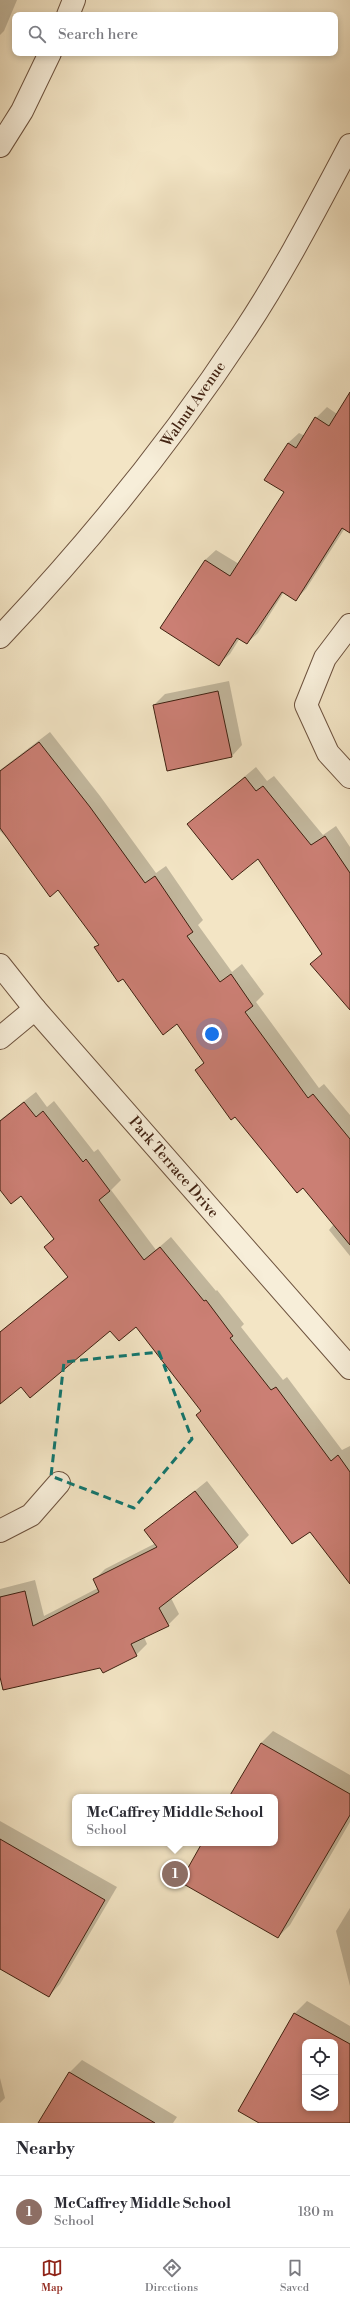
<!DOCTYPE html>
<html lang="en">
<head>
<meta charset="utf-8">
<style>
  body { margin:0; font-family:"Libre Bodoni",serif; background:#f7f7f7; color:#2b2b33 }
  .controls { position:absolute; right:12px; bottom:12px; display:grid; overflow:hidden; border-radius:8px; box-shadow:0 2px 6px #0003 }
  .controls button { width:36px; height:36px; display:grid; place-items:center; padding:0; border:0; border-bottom:1px solid #e1e1e2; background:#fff; color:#2b2b33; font:20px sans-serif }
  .you { position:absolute; left:212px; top:1034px; width:14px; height:14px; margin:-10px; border:3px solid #fff; border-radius:50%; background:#1a73e8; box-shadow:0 0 0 6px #1a73e833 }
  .badge { display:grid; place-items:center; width:26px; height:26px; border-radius:50%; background:#8f2418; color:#fff; font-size:13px; font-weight:700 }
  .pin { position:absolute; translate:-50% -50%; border:2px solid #fff; box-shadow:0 1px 4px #0006 }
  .popup { position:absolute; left:72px; top:1794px; width:206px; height:52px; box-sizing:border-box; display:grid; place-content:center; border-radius:8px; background:#fff; filter:drop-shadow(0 1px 3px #0005); font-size:13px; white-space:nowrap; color:#7c7c81 }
  .popup b { font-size:15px; color:#2b2b33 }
  .popup::after { content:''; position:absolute; left:50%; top:100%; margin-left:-8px; border:8px solid transparent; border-top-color:#fff }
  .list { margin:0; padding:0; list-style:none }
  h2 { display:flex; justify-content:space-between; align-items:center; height:52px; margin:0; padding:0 16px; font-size:17px }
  h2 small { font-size:13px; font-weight:400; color:#7c7c81 }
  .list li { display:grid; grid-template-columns:26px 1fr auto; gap:12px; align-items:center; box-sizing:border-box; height:72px; padding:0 16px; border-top:1px solid #e1e1e2 }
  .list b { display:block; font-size:15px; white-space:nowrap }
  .list p { margin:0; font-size:13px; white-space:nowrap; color:#7c7c81 }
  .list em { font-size:13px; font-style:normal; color:#7c7c81 }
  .icon { flex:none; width:22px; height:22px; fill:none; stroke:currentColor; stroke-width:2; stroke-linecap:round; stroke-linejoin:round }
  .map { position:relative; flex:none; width:350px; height:2123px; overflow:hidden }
  .search { position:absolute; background:#fff; box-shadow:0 2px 6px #0003; left:12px; right:12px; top:12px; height:44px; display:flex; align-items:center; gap:10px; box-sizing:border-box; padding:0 14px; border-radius:8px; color:#7c7c81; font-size:15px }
  .sheet { height:124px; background:#fff }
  nav { display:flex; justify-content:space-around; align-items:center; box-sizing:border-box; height:56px; border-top:1px solid #e1e1e2; background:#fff; font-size:11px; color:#7c7c81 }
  nav a { display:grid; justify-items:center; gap:2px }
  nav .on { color:#8f2418 }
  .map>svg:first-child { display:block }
  .shadow { fill:#0003; fill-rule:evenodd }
  .building { fill:#cb7f74; stroke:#402111; fill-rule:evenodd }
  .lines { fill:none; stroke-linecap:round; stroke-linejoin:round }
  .minor-casing { stroke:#6d523e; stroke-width:24 }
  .tertiary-casing { stroke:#6d523e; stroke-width:24 }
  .minor { stroke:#f7eed9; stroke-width:22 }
  .tertiary { stroke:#f7eed9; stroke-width:22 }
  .marked { fill:none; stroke:#0f766e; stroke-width:3; stroke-dasharray:8 5; stroke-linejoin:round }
  .labels { text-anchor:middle; stroke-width:3.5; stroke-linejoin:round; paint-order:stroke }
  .street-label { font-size:15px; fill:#402111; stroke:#f7eed9 }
</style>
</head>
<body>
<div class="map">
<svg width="350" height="2123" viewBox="0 0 350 2123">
  <rect width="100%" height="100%" fill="#f3e5c5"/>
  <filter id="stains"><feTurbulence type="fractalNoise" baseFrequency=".005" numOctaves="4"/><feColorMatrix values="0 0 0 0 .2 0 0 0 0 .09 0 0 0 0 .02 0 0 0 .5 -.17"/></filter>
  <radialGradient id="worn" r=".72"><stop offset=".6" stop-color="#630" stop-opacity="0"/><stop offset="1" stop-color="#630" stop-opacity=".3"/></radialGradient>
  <g class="shadow">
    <polygon points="0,0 17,0 4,31 0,35"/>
    <polygon points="350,394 350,530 345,528 306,589 296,599 284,592 258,633 247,643 240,638 230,654 219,664 205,560 216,550 239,564 285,492 266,479 288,443 299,433 305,436 316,418 327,407 337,414"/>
    <polygon points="229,681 242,745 232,756 154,705 165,694"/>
    <polygon points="50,732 100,796 156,873 166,866 203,920 198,925 232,972 242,964 264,994 256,1002 319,1088 324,1084 350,1115 350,1256 329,1230 334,1224 303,1187 196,1070 204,1062 177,1023 123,977 96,948 99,944 58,889 0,831 0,770"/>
    <polygon points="256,767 267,781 274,776 323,835 336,826 350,847 350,1008 312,964 323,953 258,858 188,824"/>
    <polygon points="36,1092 47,1107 54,1101 94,1152 98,1149 121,1180 111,1190 156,1250 171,1237 216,1291 217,1290 244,1324 241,1327 283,1380 287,1377 342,1450 350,1446 350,1583 310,1531 202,1410 136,1326 110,1330 21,1386 0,1402 0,1332 68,1276 46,1247 54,1238 21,1194 0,1188 0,1120"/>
    <polygon points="207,1481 249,1535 238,1546 171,1598 179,1614 168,1625 144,1637 147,1644 136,1655 100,1667 0,1673 0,1589 35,1580 44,1616 98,1588 94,1580 105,1569 156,1543 146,1530"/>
    <polygon points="273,1731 350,1775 350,1822 290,1925 278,1937 204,1843 275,1843 275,1797 230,1797 261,1743"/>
    <polygon points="0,1821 117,1887 60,1984 49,1996 0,1968"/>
    <polygon points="350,1908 350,1986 336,1931"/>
    <path d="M307,2001L350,2026V2123H261L239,2110L295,2013ZM305,2042H335V2108H305Z"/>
    <polygon points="82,2060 177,2117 173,2123 39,2123 70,2072"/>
    <polygon points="0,2078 5,2098 0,2103"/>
  </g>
  <g class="building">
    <polygon points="350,392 350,533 342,528 296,601 282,592 247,644 237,638 219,666 160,628 205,560 230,576 284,492 264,480 288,443 296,448 315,417 329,426"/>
    <polygon points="218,691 232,757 167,771 153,705"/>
    <polygon points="39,742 90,807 145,883 155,876 193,932 187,936 220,982 231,974 253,1006 245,1012 308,1098 313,1094 350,1139 350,1245 303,1188 297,1193 235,1117 231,1120 195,1070 204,1063 177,1024 163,1035 123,979 118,982 94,947 99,945 58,890 50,897 0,828 0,771"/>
    <polygon points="245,777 256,791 263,786 311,845 325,836 350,873 350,1010 310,964 322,954 258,859 232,880 187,824"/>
    <polygon points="24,1102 36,1117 43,1111 83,1162 86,1159 110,1191 99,1200 144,1260 160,1247 204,1301 206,1300 233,1336 230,1338 271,1390 276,1387 331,1461 338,1455 350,1472 350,1584 310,1532 292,1544 196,1415 201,1411 136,1327 119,1341 110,1331 30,1398 21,1387 0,1404 0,1332 68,1277 44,1247 54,1239 21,1196 11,1204 0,1190 0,1121"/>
    <polygon points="195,1491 238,1547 159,1608 169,1626 131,1644 137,1656 103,1673 100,1668 3,1690 0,1677 0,1597 25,1591 33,1626 99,1592 93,1579 157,1547 144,1530"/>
    <polygon points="261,1743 350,1794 350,1815 278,1938 180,1882 202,1843 275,1843 275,1797 229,1797"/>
    <polygon points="0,1839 105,1900 49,1997 0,1969"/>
    <path d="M294,2013L350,2044V2123H259L238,2111ZM305,2042H335V2108H305Z"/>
    <polygon points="69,2072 155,2123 38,2123"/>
  </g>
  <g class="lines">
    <g class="minor-casing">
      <g id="minor">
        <polyline points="68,15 74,0"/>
        <polyline points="0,146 22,111 50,53"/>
        <polyline points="350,625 325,658 306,705 328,753 350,777"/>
        <polyline points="0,965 35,1009 350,1368"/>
        <polyline points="0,1038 35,1009"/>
        <polyline points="0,1531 31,1515 59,1483"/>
      </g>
    </g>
    <g class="tertiary-casing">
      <path id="tertiary" d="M0,637C89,543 171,442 243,333C283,273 316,209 350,145"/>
    </g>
    <use href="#minor" class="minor"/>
    <use href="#tertiary" class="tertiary"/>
  </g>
  <path class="marked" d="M159,1352L192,1439L134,1508L51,1476L64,1362Z"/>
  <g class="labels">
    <g class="street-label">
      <text transform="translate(193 404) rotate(-55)" y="5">Walnut Avenue</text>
      <text transform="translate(174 1167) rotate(49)" y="5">Park Terrace Drive</text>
    </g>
  </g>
  <rect width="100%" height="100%" filter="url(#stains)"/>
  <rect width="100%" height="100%" fill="url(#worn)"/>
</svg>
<div class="controls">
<button><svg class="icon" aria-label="locate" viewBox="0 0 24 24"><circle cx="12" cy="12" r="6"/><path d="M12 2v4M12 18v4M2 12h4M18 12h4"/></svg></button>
<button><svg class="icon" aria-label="layers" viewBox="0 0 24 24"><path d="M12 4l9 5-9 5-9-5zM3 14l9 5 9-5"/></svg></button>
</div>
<div class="you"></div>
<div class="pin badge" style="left:175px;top:1874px;background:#8d6e63">1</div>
<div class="popup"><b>McCaffrey Middle School</b>School</div>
<div class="search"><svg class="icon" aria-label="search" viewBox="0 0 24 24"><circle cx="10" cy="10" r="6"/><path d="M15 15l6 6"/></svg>Search here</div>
</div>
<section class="sheet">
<h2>Nearby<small></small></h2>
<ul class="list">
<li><span class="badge" style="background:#8d6e63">1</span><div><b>McCaffrey Middle School</b><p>School</p></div><em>180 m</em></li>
</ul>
</section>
<nav>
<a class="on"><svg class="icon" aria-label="map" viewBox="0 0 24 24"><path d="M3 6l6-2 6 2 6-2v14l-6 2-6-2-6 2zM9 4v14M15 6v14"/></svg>Map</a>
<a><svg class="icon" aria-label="directions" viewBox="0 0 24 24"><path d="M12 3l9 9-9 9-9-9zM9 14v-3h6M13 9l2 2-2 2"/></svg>Directions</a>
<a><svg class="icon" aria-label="saved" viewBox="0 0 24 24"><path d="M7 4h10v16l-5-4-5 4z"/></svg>Saved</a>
</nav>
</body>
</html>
